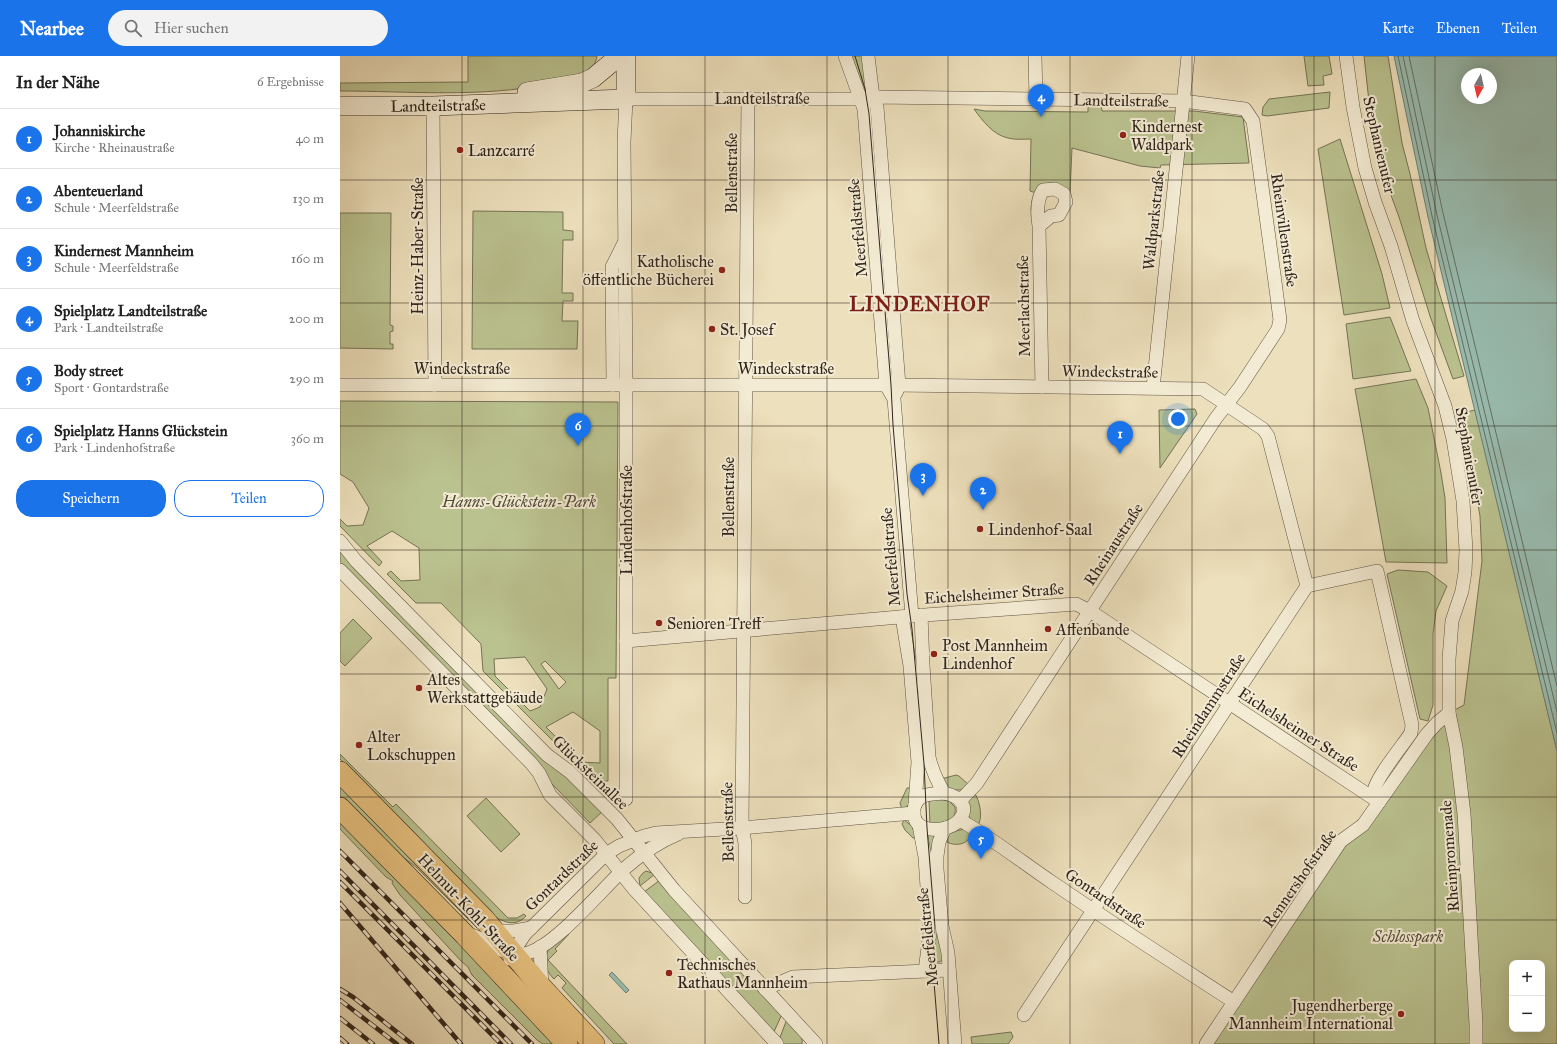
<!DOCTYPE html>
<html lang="de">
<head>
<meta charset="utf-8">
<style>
  body { margin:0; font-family:"IM FELL Great Primer",serif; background:#f2f2f2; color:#222 }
  .controls { position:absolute; right:12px; bottom:12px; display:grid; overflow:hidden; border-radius:8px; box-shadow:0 4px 16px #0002 }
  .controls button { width:36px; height:36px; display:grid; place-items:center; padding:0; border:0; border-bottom:1px solid #e0e0e0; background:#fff; color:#222; font:20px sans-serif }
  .compass { position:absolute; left:1121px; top:12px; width:36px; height:36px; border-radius:50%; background:#fff; box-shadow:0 4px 16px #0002; rotate:188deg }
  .you { position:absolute; left:838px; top:363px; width:14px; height:14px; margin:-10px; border:3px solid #fff; border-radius:50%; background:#1a73e8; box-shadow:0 0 0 6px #1a73e833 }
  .badge { display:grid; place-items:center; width:26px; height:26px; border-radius:50%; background:#1a73e8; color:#fff; font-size:13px; font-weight:700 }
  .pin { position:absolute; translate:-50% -33px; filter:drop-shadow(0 1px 2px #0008) }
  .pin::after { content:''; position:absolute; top:21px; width:14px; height:12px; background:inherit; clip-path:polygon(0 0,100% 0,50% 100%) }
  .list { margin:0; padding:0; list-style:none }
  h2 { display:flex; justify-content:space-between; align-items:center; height:52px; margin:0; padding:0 16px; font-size:17px }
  h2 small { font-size:13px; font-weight:400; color:#767676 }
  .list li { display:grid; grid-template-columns:26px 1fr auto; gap:12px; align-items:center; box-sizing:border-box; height:60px; padding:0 16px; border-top:1px solid #e0e0e0 }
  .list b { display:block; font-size:15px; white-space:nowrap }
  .list p { margin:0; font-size:13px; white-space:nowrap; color:#767676 }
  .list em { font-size:13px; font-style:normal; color:#767676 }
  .actions { display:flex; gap:8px; padding:12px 16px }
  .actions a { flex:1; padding:9px 0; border:1px solid #1a73e8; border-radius:16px; text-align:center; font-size:14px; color:#1a73e8 }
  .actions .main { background:#1a73e8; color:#fff }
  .icon { flex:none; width:22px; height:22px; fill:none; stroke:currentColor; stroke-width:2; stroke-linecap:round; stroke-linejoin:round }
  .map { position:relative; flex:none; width:1217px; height:988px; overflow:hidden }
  header { display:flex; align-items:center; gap:24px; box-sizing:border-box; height:56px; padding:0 20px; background:#1a73e8; color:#fff }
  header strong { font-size:19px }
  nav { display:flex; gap:22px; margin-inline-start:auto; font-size:14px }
  .search { width:280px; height:36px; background:#f2f2f2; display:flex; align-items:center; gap:10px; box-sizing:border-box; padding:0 14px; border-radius:22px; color:#767676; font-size:15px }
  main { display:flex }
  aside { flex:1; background:#fff }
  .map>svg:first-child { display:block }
  .green { fill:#bac28f; stroke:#757356; fill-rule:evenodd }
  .water { fill:#99bdb1; stroke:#6f8075; fill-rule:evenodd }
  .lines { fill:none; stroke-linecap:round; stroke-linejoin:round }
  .shore { stroke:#647066; stroke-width:1 }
  .street-casing { stroke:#5f5344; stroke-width:14 }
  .secondary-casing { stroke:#30241c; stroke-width:20 }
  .primary-casing { stroke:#30241c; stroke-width:22 }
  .street { stroke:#f3ebd3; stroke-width:13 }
  .secondary { stroke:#f3ebd3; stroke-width:19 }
  .primary { stroke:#e6c07e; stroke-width:21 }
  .tram { stroke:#30241c; stroke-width:1 }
  .rail-casing { stroke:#30241c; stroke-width:4.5 }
  .rail { stroke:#f3ebd3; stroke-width:3; stroke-dasharray:9; stroke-linecap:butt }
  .grid { fill:none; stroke:#30241c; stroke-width:1; stroke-opacity:0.55 }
  .poi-dot { fill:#8f2418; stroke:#f3ebd3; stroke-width:1.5 }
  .labels { text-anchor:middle; stroke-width:4; stroke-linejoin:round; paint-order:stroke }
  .street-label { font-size:16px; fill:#30241c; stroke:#f3ebd3 }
  .poi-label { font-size:16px; fill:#30241c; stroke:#f3ebd3; text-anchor:start }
  .park-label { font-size:16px; font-style:italic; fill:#524c39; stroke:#f3ebd3 }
  .district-label { font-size:20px; font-weight:bold; letter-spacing:1px; fill:#7a1f14; stroke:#f3ebd3 }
</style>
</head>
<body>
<header>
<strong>Nearbee</strong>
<div class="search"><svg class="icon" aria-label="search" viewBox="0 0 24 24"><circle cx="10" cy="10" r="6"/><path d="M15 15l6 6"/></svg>Hier suchen</div>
<nav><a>Karte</a><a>Ebenen</a><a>Teilen</a></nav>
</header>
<main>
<aside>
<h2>In der Nähe<small>6 Ergebnisse</small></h2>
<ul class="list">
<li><span class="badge">1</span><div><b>Johanniskirche</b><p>Kirche · Rheinaustraße</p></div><em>40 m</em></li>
<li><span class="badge">2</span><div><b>Abenteuerland</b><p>Schule · Meerfeldstraße</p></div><em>130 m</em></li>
<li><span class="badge">3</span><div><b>Kindernest Mannheim</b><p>Schule · Meerfeldstraße</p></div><em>160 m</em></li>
<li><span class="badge">4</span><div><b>Spielplatz Landteilstraße</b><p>Park · Landteilstraße</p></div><em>200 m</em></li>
<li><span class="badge">5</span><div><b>Body street</b><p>Sport · Gontardstraße</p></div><em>290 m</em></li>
<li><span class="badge">6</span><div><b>Spielplatz Hanns Glückstein</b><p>Park · Lindenhofstraße</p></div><em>360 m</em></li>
</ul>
<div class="actions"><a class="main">Speichern</a><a>Teilen</a></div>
</aside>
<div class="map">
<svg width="1217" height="988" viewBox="0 0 1217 988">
  <rect width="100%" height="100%" fill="#ede0bc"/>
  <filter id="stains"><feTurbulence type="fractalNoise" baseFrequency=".005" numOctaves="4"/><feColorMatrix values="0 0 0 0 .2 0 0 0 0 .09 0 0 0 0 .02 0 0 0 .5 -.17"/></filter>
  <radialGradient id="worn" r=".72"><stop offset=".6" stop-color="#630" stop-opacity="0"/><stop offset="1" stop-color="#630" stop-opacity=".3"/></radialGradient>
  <g class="green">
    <path d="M128,0H257C256,6 253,12 248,15C236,23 222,25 208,28C141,42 68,35 0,35V27L128,26Z"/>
    <polygon points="505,0 528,0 533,41 520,42"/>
    <polygon points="964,0 989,0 992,18 983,20 984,29 968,30"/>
    <polygon points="1024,0 1048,0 1062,87 1070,118 1086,192 1124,320 1113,323 1090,260 1059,161 1045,123 1031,64"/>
    <polygon points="990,36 989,52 927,60 922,59 923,51 929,43"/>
    <path d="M748,48L761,49L762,55H854L903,61L909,107L821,109L820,112L800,110L732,92L730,137H696L690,135L691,83C684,83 675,84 668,82C653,79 642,64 634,53L645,55L748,56Z"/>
    <polygon points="1000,83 1042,218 1050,252 1004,259 978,93"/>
    <polygon points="133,155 223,156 223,174 233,175 233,184 223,184 222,237 233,237 233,245 223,245 222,265 238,265 237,293 132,293"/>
    <polygon points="0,157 51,157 50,269 53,270 53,275 50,276 50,288 53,288 53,293 0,292"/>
    <polygon points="1050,261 1071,315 1013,323 1006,268"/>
    <polygon points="1076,323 1088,352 1101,417 1105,442 1107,507 1046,506 1015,333"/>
    <path d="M0,345L278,346L276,622H268V725H252L237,709L240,706L260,707V675L233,656L206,671L221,686L217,689L176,648L180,645L190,655L200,651L207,633L185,601L154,603L155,620L171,636L168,640L143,615L141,588L101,547H76L47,518L51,515L61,525L80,524L79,492L52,475L27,490L42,506L39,510L0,470V463L7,470L23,469L29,452L13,426L0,418ZM205,605L226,626L219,633L201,608Z"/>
    <polygon points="855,353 857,358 820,412 819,354"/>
    <path d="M1135,354L1217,695V988H866L1001,785L1109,657L1124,649L1142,505L1140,460L1122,357ZM1172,907H1202V973H1172Z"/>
    <polygon points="0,492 264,754 250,767 0,510"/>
    <polygon points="1058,514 1088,516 1107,530 1096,555 1093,578 1093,649 1088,665 1080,663 1047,518"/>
    <polygon points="13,563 32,582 5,610 0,605 0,577"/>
    <path d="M0,698L53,751L56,748L168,862H177L184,858L186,860C176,871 164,867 153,859L0,703Z"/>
    <path d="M616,719L619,720L629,729C621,736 615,735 605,730L601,723Z"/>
    <polygon points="0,728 140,870 137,872 76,811 52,793 0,740"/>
    <polygon points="567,732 572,732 569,748 567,751 562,753 560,747"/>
    <path d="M635,738C640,745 643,762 638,769C627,761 627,759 628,745Z"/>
    <polygon points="146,742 180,778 161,796 127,760"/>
    <path d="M596,743L609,745L615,751C617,768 602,767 590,768L589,745Z"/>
    <polygon points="564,764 572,770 576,782 573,782 565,774 562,768"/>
    <polygon points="0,765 122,888 214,988 203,988 197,984 132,919 128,911 121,905 60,839 52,827 53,825 46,821 0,773"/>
    <path d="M625,773L631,777C630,788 616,791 607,786L608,778L611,776Z"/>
    <polygon points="583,778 598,778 603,903 600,906 591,906"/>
    <polygon points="306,815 315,818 300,830 299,822 303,817"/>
    <polygon points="320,824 442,958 433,978 304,836"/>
    <path d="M229,878L215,893L217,895L208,904L287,988H274L222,932L226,927L218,919L214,923C203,912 202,900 213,888C218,883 222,879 229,878Z"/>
    <path d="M447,963C453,970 464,978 462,988H443L439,984Z"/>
    <polygon points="671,976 673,981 668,988 632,988 631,981"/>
  </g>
  <g class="water">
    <path d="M1054,0H1217V695L1088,161ZM1127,18H1151V42H1127Z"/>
    <polygon points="272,916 289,934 286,937 269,919"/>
  </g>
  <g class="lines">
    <g class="shore">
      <polyline points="1058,0 1092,160 1217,677"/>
      <polyline points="1063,0 1097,159 1217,656"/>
      <polyline points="1069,0 1103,157 1217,630"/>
    </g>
    <g class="street-casing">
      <g id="street">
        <polyline points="505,0 524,53 546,329 554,343 572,560"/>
        <polyline points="528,0 533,41 537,51 559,329 556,337"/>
        <polyline points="695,0 696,43"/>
        <polyline points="1006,0 1013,51 1025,112 1035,146 1051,190 1073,265 1105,350 1113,383 1123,445 1126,494 1125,516 1122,535 1112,565 1109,603 1109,657 1116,691 1124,758 1136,968 1136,988"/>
        <polyline points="93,50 95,329"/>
        <path d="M699,170C697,158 696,145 703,134L715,133L724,138L726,146L719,159L711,160L699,170L702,331"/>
        <polyline points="0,329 553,329 863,333 923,373 928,380 967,530 684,959"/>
        <polyline points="273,329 272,211 284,187"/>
        <polyline points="813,332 848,0"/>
        <polyline points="0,485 16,505 207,699 230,716 277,763 334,834 476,988"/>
        <polyline points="0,514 191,707 199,717 210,739 255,784 293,832 437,988"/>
        <path d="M967,530L1037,515L1072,669L1071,677C1063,689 1035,723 1034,735C1033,739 1037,743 1039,746"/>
        <path d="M581,559L583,609L589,701C592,714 597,725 604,737"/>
        <polyline points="562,561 570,610 578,706 575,749"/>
        <polyline points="286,585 571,560 736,548 750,555 1039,746"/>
        <path d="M604,737C642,745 619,781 585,772C571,768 571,750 580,742C586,737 597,738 604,737Z"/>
        <polyline points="286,743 286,329 284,86 286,43 514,43 533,41 843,45 905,53 913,65 935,226 940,264 938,273 900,331 876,362 637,727 620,745"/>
        <path d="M620,764C653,783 682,806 713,827C773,868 834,907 894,946"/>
        <polyline points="579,769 585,801 590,876 585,915"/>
        <polyline points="605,772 599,786 597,800 597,813 602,870 608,897 615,988"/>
        <polyline points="405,841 405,787 402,772 408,42"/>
        <polyline points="156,875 174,875 191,872"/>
        <path d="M131,879C151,885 157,898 182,898C210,897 262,833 284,813C300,799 318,786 338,778"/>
        <polyline points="200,891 202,932"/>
        <polyline points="170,903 177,890 185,878 266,798 279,790 304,780 316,777 402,772 574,757"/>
        <polyline points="425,933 453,921 609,914"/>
        <polyline points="866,988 1001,785 1023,769 1087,678 1097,667 1109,657"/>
      </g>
    </g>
    <g class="secondary-casing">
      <g id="secondary">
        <polyline points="187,36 242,27 253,22 271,7"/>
        <polyline points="0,50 93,50 286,43 286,0"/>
      </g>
    </g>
    <g class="primary-casing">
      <g id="primary">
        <polyline points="0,716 144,863 202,932 254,988"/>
        <polyline points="0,752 125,879 227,988"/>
      </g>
    </g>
    <use href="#street" class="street"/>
    <use href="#secondary" class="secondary"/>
    <use href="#primary" class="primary"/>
    <polyline class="tram" points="515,0 525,33 529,58 551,329 553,369 567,538 572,573 584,708 587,772 595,871 593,914 599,988"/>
    <g class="rail-casing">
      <g id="rail">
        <polyline points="0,795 192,988"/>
        <polyline points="0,815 171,988"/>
        <polyline points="0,826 161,988"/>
        <polyline points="0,847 121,988"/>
        <polyline points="0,933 13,941 72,988"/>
        <polyline points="0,944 57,988"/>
        <polyline points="0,962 33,988"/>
        <polyline points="0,982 7,988"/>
      </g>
    </g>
    <use href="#rail" class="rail"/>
  </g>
  <path class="grid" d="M122,0V988M243,0V988M365,0V988M487,0V988M608,0V988M730,0V988M852,0V988M974,0V988M1095,0V988M0,124H1217M0,247H1217M0,370H1217M0,494H1217M0,618H1217M0,741H1217M0,864H1217"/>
  <g class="poi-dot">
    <circle cx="783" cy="79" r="4"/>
    <circle cx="120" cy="94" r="4"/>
    <circle cx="382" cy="214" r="4"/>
    <circle cx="372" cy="273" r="4"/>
    <circle cx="640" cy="473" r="4"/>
    <circle cx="319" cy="567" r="4"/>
    <circle cx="708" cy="573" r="4"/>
    <circle cx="594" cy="598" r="4"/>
    <circle cx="79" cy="632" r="4"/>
    <circle cx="19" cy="689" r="4"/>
    <circle cx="329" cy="917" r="4"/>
    <circle cx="1061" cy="958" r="4"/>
  </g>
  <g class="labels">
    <g class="street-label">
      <text x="422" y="48">Landteilstraße</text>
      <text transform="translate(781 44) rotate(1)" y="6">Landteilstraße</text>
      <text transform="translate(98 49) rotate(-1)" y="6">Landteilstraße</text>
      <text transform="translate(1040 89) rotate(77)" y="6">Stephanienufer</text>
      <text transform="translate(391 117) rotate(-90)" y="6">Bellenstraße</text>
      <text transform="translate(813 164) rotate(-84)" y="6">Waldparkstraße</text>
      <text transform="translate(517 172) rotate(-95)" y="6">Meerfeldstraße</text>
      <text transform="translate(945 174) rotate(82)" y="6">Rheinvillenstraße</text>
      <text transform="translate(77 190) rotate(-90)" y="6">Heinz-Haber-Straße</text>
      <text transform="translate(683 250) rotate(-91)" y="6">Meerlachstraße</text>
      <text x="122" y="318">Windeckstraße</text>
      <text x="446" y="318">Windeckstraße</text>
      <text transform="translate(770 315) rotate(1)" y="6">Windeckstraße</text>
      <text transform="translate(1130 400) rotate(80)" y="6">Stephanienufer</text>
      <text transform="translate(388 441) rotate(-90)" y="6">Bellenstraße</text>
      <text transform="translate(286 464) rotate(-90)" y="6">Lindenhofstraße</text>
      <text transform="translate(773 488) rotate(-57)" y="6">Rheinaustraße</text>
      <text transform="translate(550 501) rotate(-95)" y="6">Meerfeldstraße</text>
      <text transform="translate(654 537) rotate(-4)" y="6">Eichelsheimer Straße</text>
      <text transform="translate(868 649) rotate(-57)" y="6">Rheindammstraße</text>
      <text transform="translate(959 673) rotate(33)" y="6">Eichelsheimer Straße</text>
      <text transform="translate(251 716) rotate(44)" y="6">Glücksteinallee</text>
      <text transform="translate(387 766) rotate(-91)" y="6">Bellenstraße</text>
      <text transform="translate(1109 800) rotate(-94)" y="6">Rheinpromenade</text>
      <text transform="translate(221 819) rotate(-44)" y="6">Gontardstraße</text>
      <text transform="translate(959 822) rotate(-55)" y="6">Rennershofstraße</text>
      <text transform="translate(766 842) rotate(34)" y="6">Gontardstraße</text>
      <text transform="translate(129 851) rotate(47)" y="6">Helmut-Kohl-Straße</text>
      <text transform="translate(587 881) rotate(-96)" y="6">Meerfeldstraße</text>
    </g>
    <g class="poi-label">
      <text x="791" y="76">Kindernest<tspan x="791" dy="18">Waldpark</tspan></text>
      <text x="128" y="100">Lanzcarré</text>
      <text x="374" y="211" text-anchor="end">Katholische<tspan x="374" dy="18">öffentliche Bücherei</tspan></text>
      <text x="380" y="279">St. Josef</text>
      <text x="648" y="479">Lindenhof-Saal</text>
      <text x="327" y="573">Senioren Treff</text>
      <text x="716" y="579">Affenbande</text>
      <text x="602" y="595">Post Mannheim<tspan x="602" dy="18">Lindenhof</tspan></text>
      <text x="87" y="629">Altes<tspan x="87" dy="18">Werkstattgebäude</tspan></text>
      <text x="27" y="686">Alter<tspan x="27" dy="18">Lokschuppen</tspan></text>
      <text x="337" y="914">Technisches<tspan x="337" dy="18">Rathaus Mannheim</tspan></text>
      <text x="1053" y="955" text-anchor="end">Jugendherberge<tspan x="1053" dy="18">Mannheim International</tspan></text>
    </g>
    <g class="park-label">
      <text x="179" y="451">Hanns-Glückstein-Park</text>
      <text x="1068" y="886">Schlosspark</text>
    </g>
    <g class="district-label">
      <text x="580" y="255">LINDENHOF</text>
    </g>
  </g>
  <rect width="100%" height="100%" filter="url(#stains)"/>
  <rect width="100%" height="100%" fill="url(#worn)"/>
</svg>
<div class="controls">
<button>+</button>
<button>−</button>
</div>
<svg class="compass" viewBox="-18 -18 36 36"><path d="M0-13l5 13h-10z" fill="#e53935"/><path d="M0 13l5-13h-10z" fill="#767676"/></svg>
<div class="you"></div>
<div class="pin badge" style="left:780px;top:398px">1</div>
<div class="pin badge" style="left:643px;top:454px">2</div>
<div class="pin badge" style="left:583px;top:440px">3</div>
<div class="pin badge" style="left:701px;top:61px">4</div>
<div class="pin badge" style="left:641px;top:803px">5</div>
<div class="pin badge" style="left:238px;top:390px">6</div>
</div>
</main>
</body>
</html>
